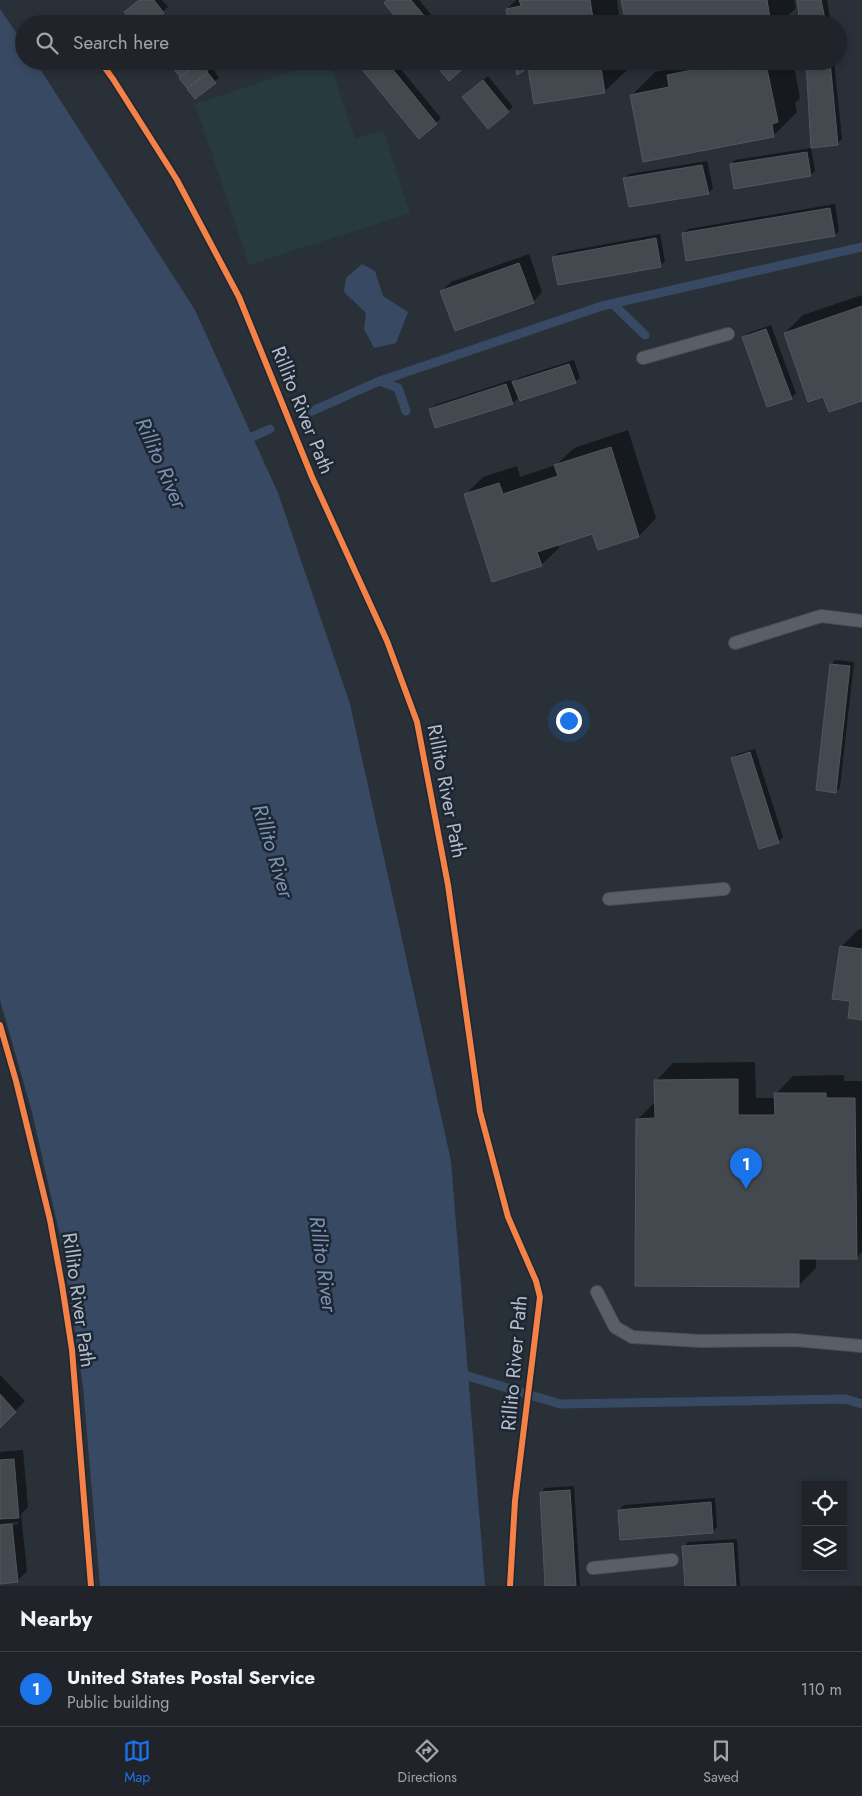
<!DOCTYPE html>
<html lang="en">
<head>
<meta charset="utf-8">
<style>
  body { margin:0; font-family:Jost,sans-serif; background:#282c32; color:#f1f3f6 }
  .controls { position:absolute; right:15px; bottom:15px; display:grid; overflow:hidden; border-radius:0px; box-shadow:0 2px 8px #0003 }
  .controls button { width:45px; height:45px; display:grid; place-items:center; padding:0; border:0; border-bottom:1px solid #3d4147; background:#20242a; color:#f1f3f6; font:25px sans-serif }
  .you { position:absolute; left:568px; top:720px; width:18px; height:18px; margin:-12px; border:4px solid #fff; border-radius:50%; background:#1a73e8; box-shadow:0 0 0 8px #1a73e833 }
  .badge { display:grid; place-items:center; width:32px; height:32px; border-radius:50%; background:#1a73e8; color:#fff; font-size:16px; font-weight:700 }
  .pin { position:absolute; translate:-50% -41px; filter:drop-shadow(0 1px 2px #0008) }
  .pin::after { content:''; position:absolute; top:26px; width:18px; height:15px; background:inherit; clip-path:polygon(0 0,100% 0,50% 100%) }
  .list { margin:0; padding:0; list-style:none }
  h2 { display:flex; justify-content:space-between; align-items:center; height:65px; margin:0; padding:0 20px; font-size:21px }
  h2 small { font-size:16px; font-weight:400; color:#a2a4a8 }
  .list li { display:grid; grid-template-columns:32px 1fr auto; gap:15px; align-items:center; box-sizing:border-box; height:75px; padding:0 20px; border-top:1px solid #3d4147 }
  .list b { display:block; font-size:19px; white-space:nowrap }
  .list p { margin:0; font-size:16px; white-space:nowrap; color:#a2a4a8 }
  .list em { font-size:16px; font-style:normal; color:#a2a4a8 }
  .icon { flex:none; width:28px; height:28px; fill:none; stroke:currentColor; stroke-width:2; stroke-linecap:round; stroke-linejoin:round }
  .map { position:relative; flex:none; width:862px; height:1586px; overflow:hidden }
  .search { position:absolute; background:#20242a; box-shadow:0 2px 8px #0003; left:15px; right:15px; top:15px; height:55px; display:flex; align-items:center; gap:12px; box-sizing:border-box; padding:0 18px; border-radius:28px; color:#a2a4a8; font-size:19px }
  .sheet { height:140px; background:#20242a }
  nav { display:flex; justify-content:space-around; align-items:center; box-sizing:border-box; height:70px; border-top:1px solid #3d4147; background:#20242a; font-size:14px; color:#a2a4a8 }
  nav a { display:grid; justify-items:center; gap:2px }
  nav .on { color:#1a73e8 }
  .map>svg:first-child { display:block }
  .green { fill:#273a3e }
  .water { fill:#384963 }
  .shadow { fill:#0007 }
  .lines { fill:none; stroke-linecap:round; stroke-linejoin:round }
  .stream { stroke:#384963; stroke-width:9 }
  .building { fill:#444950; stroke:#52575f }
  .lane-casing { stroke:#484c53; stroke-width:14 }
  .lane { stroke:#5a5e66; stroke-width:12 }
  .cycleway-casing { stroke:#1d2633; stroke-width:9 }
  .cycleway { stroke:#f48246; stroke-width:6 }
  .labels { text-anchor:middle; stroke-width:5; stroke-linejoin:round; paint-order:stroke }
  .street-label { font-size:20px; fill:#b4bcc9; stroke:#1d2633 }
  .water-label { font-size:21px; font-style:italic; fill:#7c92b1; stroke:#1d2633 }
</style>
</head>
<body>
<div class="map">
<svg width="862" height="1586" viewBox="0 0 862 1586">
  <rect width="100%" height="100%" fill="#2a3038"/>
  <polygon class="green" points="325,61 329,61 355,139 383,130 410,213 249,265 195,104"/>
  <g class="water">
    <polygon points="0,9 24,44 24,61 35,61 195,310 278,493 350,704 451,1161 485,1586 100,1586 83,1387 62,1245 32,1112 0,1000"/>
    <polygon points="362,264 375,271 383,296 408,312 396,343 374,348 364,329 366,313 344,292 346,278"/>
  </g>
  <g class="shadow">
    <polygon points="140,0 162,0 168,7 149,24"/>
    <polygon points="388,0 419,0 439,24 403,24"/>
    <polygon points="516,0 617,0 620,24 510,24 507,9"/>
    <polygon points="622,0 794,0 796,8 780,24 627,24"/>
    <polygon points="798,0 827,0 831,24 802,24"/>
    <polygon points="180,61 208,61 219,78 195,97 173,67"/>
    <polygon points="356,61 394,61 441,118 419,138"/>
    <polygon points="434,61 470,61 465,65"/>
    <polygon points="516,61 626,61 628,69 604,92"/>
    <polygon points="682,61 793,61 800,98 795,103 797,112 774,135 631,96 655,72 675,68"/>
    <polygon points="807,61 834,61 842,139 837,144"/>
    <polygon points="488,76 513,107 488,127 468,93"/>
    <polygon points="811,148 815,171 811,175 731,164 735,160"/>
    <polygon points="707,161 713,188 709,193 625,178 629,174"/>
    <polygon points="835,204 839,231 835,235 683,233 688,229"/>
    <polygon points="660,234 665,261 661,265 554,257 558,253"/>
    <polygon points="529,254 542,292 533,302 442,291 451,282"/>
    <polygon points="862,295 862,400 824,395 785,333 803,315"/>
    <polygon points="771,325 796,393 791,398 743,338 748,333"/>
    <polygon points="574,360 580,378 575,382 519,397 513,403 436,427 430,409 435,405 511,380 512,384 518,378"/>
    <polygon points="628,430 656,518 639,536 598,548 593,533 558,544 559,548 541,565 466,494 483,477 517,466 520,477 556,465 574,448"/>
    <polygon points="835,660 854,662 840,787 836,792 831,665"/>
    <polygon points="755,749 783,837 778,842 732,759 737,754"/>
    <polygon points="859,929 862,929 862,1019 851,1000 841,947"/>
    <polygon points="755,1062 756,1098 776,1098 776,1094 793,1076 844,1075 844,1081 862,1081 862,1252 856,1258 816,1258 816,1268 798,1286 638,1119 656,1101 656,1081 673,1063"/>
    <polygon points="0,1375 25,1401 0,1427"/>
    <polygon points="23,1450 28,1507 21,1514 27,1571 18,1580 0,1582 0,1526 18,1524 18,1522 0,1524 0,1452"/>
    <polygon points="574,1486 580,1586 547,1586 541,1492 545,1488"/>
    <polygon points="715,1498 717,1527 713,1531 619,1510 624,1505"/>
    <polygon points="737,1539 740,1586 686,1586 684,1547 688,1542"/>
  </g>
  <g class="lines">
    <g class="stream">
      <polyline points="613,304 645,335"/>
      <polyline points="380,381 398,388 406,411"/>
      <polyline points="308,413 377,382 602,306 862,247"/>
      <polyline points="243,441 270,429"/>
      <polyline points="458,1373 560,1404 845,1399 862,1404"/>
    </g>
  </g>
  <g class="building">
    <polygon points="139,0 154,0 164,13 151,24 133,24 124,12"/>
    <polygon points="387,0 411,0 431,24 401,24 384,3"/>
    <polygon points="519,0 590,0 594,24 508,24 506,9 521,6"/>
    <polygon points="621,0 767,0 771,24 626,24"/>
    <polygon points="797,0 821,0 826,24 800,24"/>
    <polygon points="179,61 200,61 180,77 172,67"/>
    <polygon points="355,61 386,61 437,124 419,139"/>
    <polygon points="432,61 462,61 466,66 449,81"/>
    <polygon points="514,61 600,61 605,93 534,104 528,68 517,75"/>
    <polygon points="806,61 830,61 838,145 811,148"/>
    <polygon points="200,62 208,72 187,88 179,78"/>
    <polygon points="727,63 729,71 766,64 778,122 772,124 774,137 643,162 630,95 669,87 667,75"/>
    <polygon points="208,73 216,83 195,99 187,89"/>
    <polygon points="483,80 509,112 488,129 462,97"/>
    <polygon points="807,152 811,176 734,189 730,164"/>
    <polygon points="702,165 709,194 629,207 623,178"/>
    <polygon points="830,208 835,236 686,261 682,233"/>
    <polygon points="656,238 661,267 558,285 552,257"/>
    <polygon points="519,263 534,303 455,331 440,291"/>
    <polygon points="862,306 862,401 829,412 823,397 808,402 784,333"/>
    <polygon points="766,329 792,399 767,407 742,337"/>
    <polygon points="569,364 576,383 520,401 512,382"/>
    <polygon points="506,384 513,404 435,428 429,409"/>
    <polygon points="611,447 639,537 598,550 592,534 537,552 542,566 492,582 464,494 499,483 503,494 558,476 554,465"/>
    <polygon points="830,664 850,666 836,793 816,790"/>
    <polygon points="750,752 779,843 759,849 731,758"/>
    <polygon points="840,946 862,949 862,1020 848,1018 850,1001 832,999"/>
    <polygon points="738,1079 738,1115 775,1115 774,1093 826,1093 826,1098 855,1098 857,1259 799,1259 799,1287 635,1286 636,1119 655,1118 654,1080"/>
    <polygon points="0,1394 16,1412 0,1428"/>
    <polygon points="14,1459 19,1518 0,1519 0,1460"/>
    <polygon points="570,1490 576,1586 545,1586 540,1492"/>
    <polygon points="711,1502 713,1533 620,1540 618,1510"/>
    <polygon points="12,1524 18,1582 0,1584 0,1525"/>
    <polygon points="733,1543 736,1586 685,1586 682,1546"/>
  </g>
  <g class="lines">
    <g class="lane-casing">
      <g id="lane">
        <polyline points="643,358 728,334"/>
        <polyline points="735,643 821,616 862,621"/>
        <polyline points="609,899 724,889"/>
        <polyline points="597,1292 615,1327 632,1337 701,1341 795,1340 862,1346"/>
        <polyline points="593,1568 672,1560"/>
      </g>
    </g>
    <use href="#lane" class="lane"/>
    <g class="cycleway-casing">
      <g id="cycleway">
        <polyline points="100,61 113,79 177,180 239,297 312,477 387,641 417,722 448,885 480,1112 508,1217 536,1281 540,1297 515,1501 510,1586"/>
        <polyline points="0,1025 16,1081 50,1220 62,1285 72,1350 91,1586"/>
      </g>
    </g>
    <use href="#cycleway" class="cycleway"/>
  </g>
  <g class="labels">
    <g class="street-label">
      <text transform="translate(303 410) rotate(68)" y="7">Rillito River Path</text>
      <text transform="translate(447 791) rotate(79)" y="7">Rillito River Path</text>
      <text transform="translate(79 1300) rotate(82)" y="7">Rillito River Path</text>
      <text transform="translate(514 1363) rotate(-85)" y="7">Rillito River Path</text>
    </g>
    <g class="water-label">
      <text transform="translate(161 463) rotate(66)" y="7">Rillito River</text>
      <text transform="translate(273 851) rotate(73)" y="7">Rillito River</text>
      <text transform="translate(323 1264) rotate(82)" y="7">Rillito River</text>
    </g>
  </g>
</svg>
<div class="controls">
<button><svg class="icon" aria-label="locate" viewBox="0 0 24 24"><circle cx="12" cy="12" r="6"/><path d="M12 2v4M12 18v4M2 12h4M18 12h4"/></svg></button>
<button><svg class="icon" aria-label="layers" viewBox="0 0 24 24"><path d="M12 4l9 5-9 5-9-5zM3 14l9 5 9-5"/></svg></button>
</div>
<div class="you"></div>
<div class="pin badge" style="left:746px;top:1189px">1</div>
<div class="search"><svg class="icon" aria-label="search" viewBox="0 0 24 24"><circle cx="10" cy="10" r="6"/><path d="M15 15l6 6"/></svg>Search here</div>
</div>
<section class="sheet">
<h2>Nearby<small></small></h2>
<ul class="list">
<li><span class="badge">1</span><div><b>United States Postal Service</b><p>Public building</p></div><em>110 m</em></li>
</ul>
</section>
<nav>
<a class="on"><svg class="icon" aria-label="map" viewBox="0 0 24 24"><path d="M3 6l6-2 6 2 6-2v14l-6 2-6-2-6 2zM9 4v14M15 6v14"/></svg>Map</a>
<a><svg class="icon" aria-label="directions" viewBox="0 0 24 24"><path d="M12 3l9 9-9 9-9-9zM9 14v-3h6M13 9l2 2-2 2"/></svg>Directions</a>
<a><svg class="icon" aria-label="saved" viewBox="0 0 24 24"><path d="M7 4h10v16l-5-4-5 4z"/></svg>Saved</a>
</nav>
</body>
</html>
